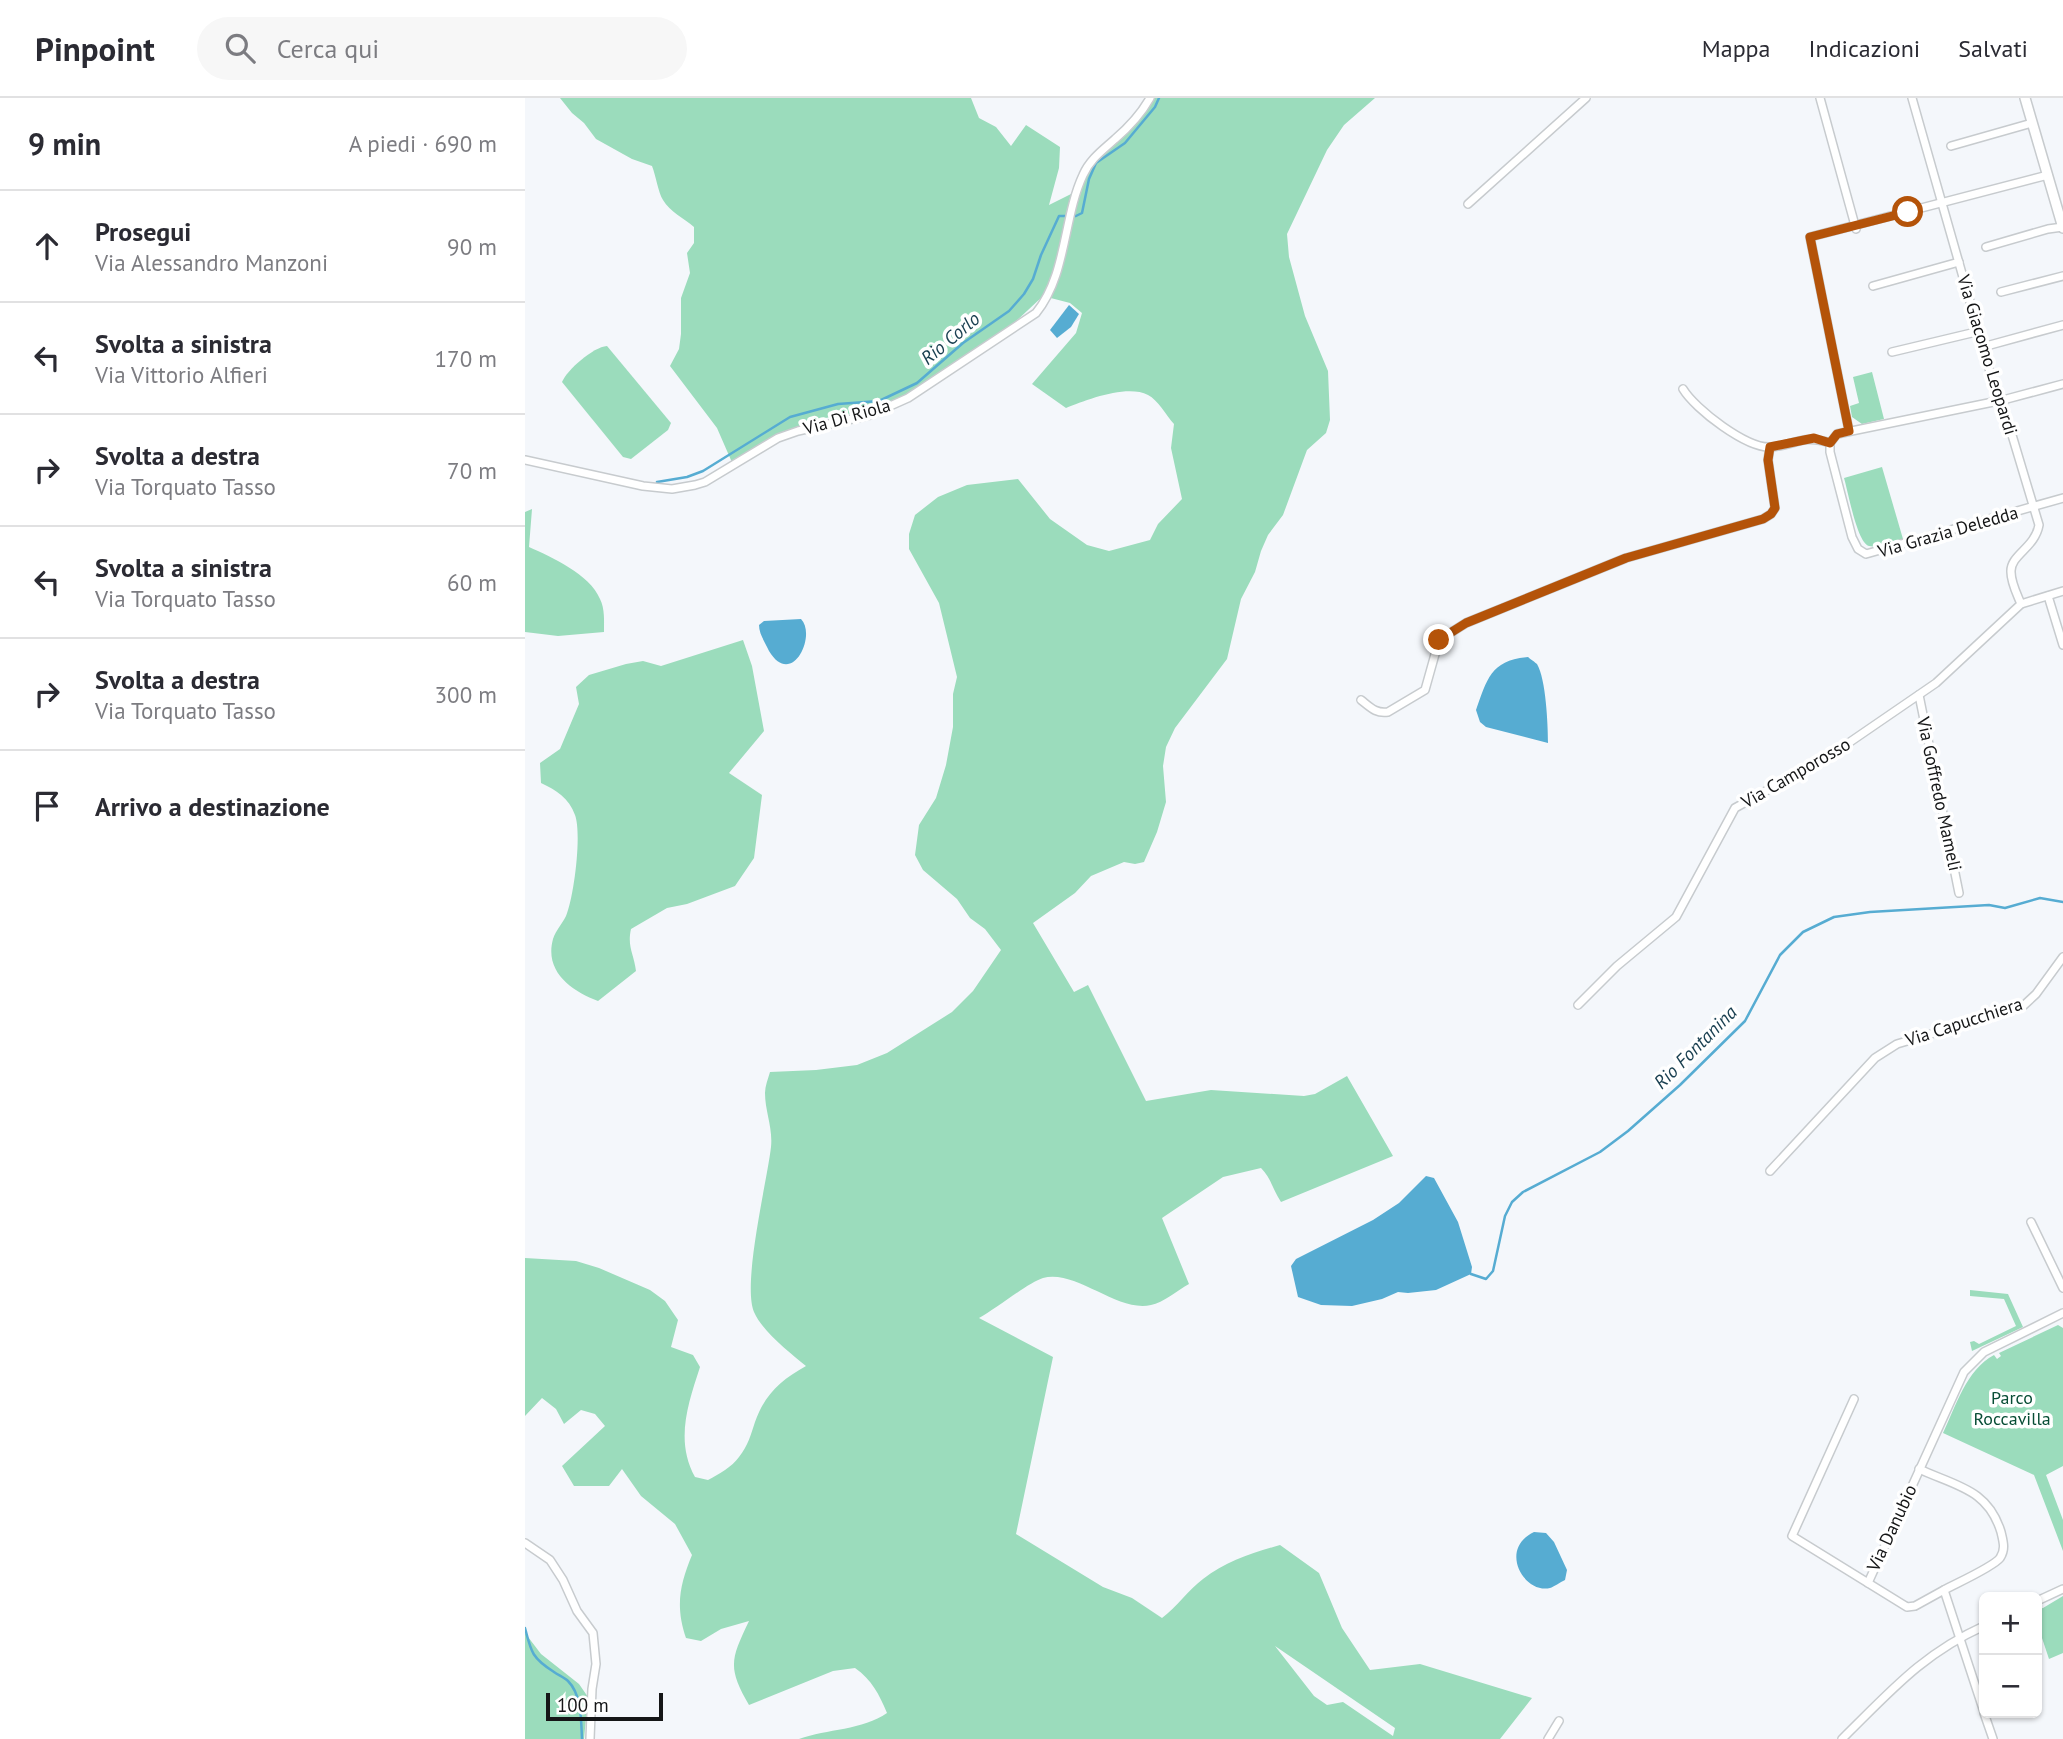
<!DOCTYPE html>
<html lang="it">
<head>
<meta charset="utf-8">
<style>
  body { margin:0; font-family:"PT Sans",sans-serif; background:#f7f7f7; color:#2b2b33 }
  .controls { position:absolute; right:21px; bottom:21px; display:grid; overflow:hidden; border-radius:10px; box-shadow:0 2px 5px #0004 }
  .controls button { width:63px; height:63px; display:grid; place-items:center; padding:0; border:0; border-bottom:2px solid #e1e1e2; background:#fff; color:#2b2b33; font:35px sans-serif }
  .scale { position:absolute; left:21px; bottom:18px; width:117px; box-sizing:border-box; padding-left:7px; border:4px solid #151617; border-top:0; font-size:19px; line-height:24px; white-space:nowrap; color:#151617; -webkit-text-stroke:5px #fff; paint-order:stroke }
  .stop { position:absolute; width:21px; height:21px; margin:-16px; border:5px solid #b45309; border-radius:50%; background:#fff }
  .stop.end { background:#b45309; border-color:#fff; box-shadow:0 2px 7px #0008 }
  .list { margin:0; padding:0; list-style:none }
  h2 { display:flex; justify-content:space-between; align-items:center; height:91px; margin:0; padding:0 28px; font-size:30px }
  h2 small { font-size:23px; font-weight:400; color:#7c7c81 }
  .list li { display:grid; grid-template-columns:46px 1fr auto; gap:21px; align-items:center; box-sizing:border-box; height:112px; padding:0 28px; border-top:2px solid #e1e1e2 }
  .list b { display:block; font-size:26px; white-space:nowrap }
  .list p { margin:0; font-size:23px; white-space:nowrap; color:#7c7c81 }
  .list em { font-size:23px; font-style:normal; color:#7c7c81 }
  .icon { flex:none; width:38px; height:38px; fill:none; stroke:currentColor; stroke-width:2; stroke-linecap:round; stroke-linejoin:round }
  .map { position:relative; flex:none; width:1538px; height:1641px; overflow:hidden }
  header { display:flex; align-items:center; gap:42px; box-sizing:border-box; height:98px; padding:0 35px; background:#fff; border-bottom:2px solid #e1e1e2 }
  header strong { font-size:33px }
  nav { display:flex; gap:38px; margin-inline-start:auto; font-size:24px }
  .search { width:490px; height:63px; background:#f7f7f7; display:flex; align-items:center; gap:18px; box-sizing:border-box; padding:0 24px; border-radius:38px; color:#7c7c81; font-size:26px }
  main { display:flex }
  aside { flex:1; background:#fff }
  .map>svg:first-child { display:block }
  .green { fill:#9bdcbc; fill-rule:evenodd }
  .water { fill:#56acd2 }
  .lines { fill:none; stroke-linecap:round; stroke-linejoin:round }
  .stream { stroke:#56acd2; stroke-width:2.5 }
  .minor-casing { stroke:#c7cbce; stroke-width:10 }
  .tertiary-casing { stroke:#c7cbce; stroke-width:12 }
  .minor { stroke:#fff; stroke-width:7 }
  .tertiary { stroke:#fff; stroke-width:9 }
  .route { stroke:#b45309; stroke-width:9 }
  .labels { text-anchor:middle; stroke-width:7; stroke-linejoin:round; paint-order:stroke }
  .street-label { font-size:18px; fill:#151617; stroke:#fff }
  .park-label { font-size:18px; fill:#074d35; stroke:#fff }
  .water-label { font-size:19px; font-style:italic; fill:#193f50; stroke:#fff }
</style>
</head>
<body>
<header>
<strong>Pinpoint</strong>
<div class="search"><svg class="icon" aria-label="search" viewBox="0 0 24 24"><circle cx="10" cy="10" r="6"/><path d="M15 15l6 6"/></svg>Cerca qui</div>
<nav><a>Mappa</a><a>Indicazioni</a><a>Salvati</a></nav>
</header>
<main>
<aside>
<h2>9 min<small>A piedi · 690 m</small></h2>
<ul class="list">
<li><svg class="icon" aria-label="ahead" viewBox="0 0 24 24"><path d="M12 20V5M6 11l6-6 6 6"/></svg><div><b>Prosegui</b><p>Via Alessandro Manzoni</p></div><em>90 m</em></li>
<li><svg class="icon" aria-label="left" viewBox="0 0 24 24"><path d="M17 20v-9H6M10 6l-5 5 5 5"/></svg><div><b>Svolta a sinistra</b><p>Via Vittorio Alfieri</p></div><em>170 m</em></li>
<li><svg class="icon" aria-label="right" viewBox="0 0 24 24"><path d="M7 20v-9h11M14 6l5 5-5 5"/></svg><div><b>Svolta a destra</b><p>Via Torquato Tasso</p></div><em>70 m</em></li>
<li><svg class="icon" aria-label="left" viewBox="0 0 24 24"><path d="M17 20v-9H6M10 6l-5 5 5 5"/></svg><div><b>Svolta a sinistra</b><p>Via Torquato Tasso</p></div><em>60 m</em></li>
<li><svg class="icon" aria-label="right" viewBox="0 0 24 24"><path d="M7 20v-9h11M14 6l5 5-5 5"/></svg><div><b>Svolta a destra</b><p>Via Torquato Tasso</p></div><em>300 m</em></li>
<li><svg class="icon" aria-label="arrive" viewBox="0 0 24 24"><path d="M6 21V4h12l-3 4 3 4H6"/></svg><div><b>Arrivo a destinazione</b></div></li>
</ul>
</aside>
<div class="map">
<svg width="1538" height="1641" viewBox="0 0 1538 1641">
  <rect width="100%" height="100%" fill="#f4f7fb"/>
  <g class="green">
    <path d="M35,0H446L454,20L471,29L486,48L501,27L535,49L534,70L524,107L552,93L560,75L592,41L625,0H850L819,27L802,52L762,136L764,159L780,218L803,273L805,322L801,335L782,352L758,417L743,437L736,453L730,474L716,501L702,561L650,630L641,649L638,668L641,704L632,734L619,764L610,766L599,764L566,778L550,795L508,825L549,894L563,887L621,1003L686,992L779,998L790,996L822,978L868,1058L756,1104C748,1092 746,1080 736,1070L698,1079L637,1120L664,1186C653,1192 638,1205 626,1207C593,1215 551,1171 518,1180C504,1184 471,1211 454,1220L528,1259L491,1436L578,1489L607,1500L637,1520C652,1509 663,1492 678,1481C701,1463 727,1455 755,1447L794,1475L817,1530L845,1572L895,1566L1007,1600L975,1641H274C302,1631 338,1632 362,1615C354,1596 347,1582 330,1570L308,1573L224,1607C202,1569 206,1561 224,1523L196,1531L176,1543L161,1540C150,1508 155,1486 167,1457L150,1426L116,1398L97,1371L84,1388H49L37,1368L80,1328L70,1316L56,1312L39,1326L31,1311L17,1300L0,1318V1160L51,1163L74,1170L125,1192L140,1203L153,1222L146,1249L168,1257L175,1269C163,1306 150,1343 170,1379L183,1382C194,1376 207,1369 214,1359C223,1348 226,1336 230,1324C240,1296 256,1282 281,1268C265,1255 237,1233 229,1214C217,1185 242,1084 246,1049C248,1030 240,1013 240,995C240,988 243,981 245,974L291,972L332,967L362,955L427,914L448,893L476,852L460,831L445,820L432,801L398,772L390,757L394,727L411,700L421,667L428,629V596L432,579L414,505L384,451V436L390,417L413,399L442,387L493,381L525,421L562,447L584,453L625,442L633,426L657,401L646,350L649,326C641,317 633,302 623,297C602,286 561,302 541,310L507,286L551,235L557,215L545,205L518,198L488,226L382,300L332,315L294,321L277,328L209,369L192,330L145,268L154,251L156,236V200L165,175L162,155L169,145V129C159,120 145,114 138,102C133,94 131,78 127,68L107,61L71,41L59,25L47,15ZM750,1548L870,1630L868,1638L818,1604L802,1607L789,1598Z"/>
    <path d="M82,248L146,325L143,332L106,361L98,359L37,284C42,272 68,249 82,248Z"/>
    <polygon points="1347,274 1359,321 1337,326 1327,319 1325,308 1334,305 1328,279"/>
    <path d="M1357,369L1378,441C1368,444 1354,450 1344,448C1332,445 1323,393 1319,380Z"/>
    <path d="M7,411L4,449C26,459 65,476 75,501C80,511 79,523 79,534L33,538L0,534V414Z"/>
    <path d="M218,542L227,568L239,633L204,675L237,697L229,760L210,788L162,806L142,810L106,831C102,849 109,856 111,873L73,903C47,893 19,874 28,841C31,832 37,826 41,818C49,799 57,736 50,717C44,700 31,692 16,685L15,665L35,651L54,606L51,589L64,577L101,566L118,563L136,568Z"/>
    <polygon points="1445,1192 1483,1196 1498,1229 1447,1253 1445,1244 1449,1243 1454,1246 1491,1228 1479,1201 1445,1198"/>
    <path d="M1533,1227L1538,1230V1368L1521,1377L1538,1422V1453L1509,1377L1418,1335C1431,1308 1441,1272 1469,1257L1472,1261L1476,1258L1474,1255Z"/>
    <polygon points="1538,1498 1538,1555 1524,1561 1512,1525 1512,1511 1518,1510"/>
    <polygon points="0,1535 16,1556 54,1586 63,1599 59,1641 0,1641"/>
  </g>
  <g class="water">
    <polygon points="544,207 554,216 546,229 532,240 525,232"/>
    <path d="M276,521C292,537 267,591 244,553C240,544 234,536 234,527L239,523Z"/>
    <path d="M1003,559C1004,560 1011,565 1012,566C1021,581 1023,627 1023,645L961,629L955,624L951,612C962,581 966,562 1003,559Z"/>
    <polygon points="901,1078 909,1080 933,1124 947,1169 946,1176 911,1192 883,1195 873,1194 857,1201 827,1208 796,1207 773,1199 766,1168 771,1161 848,1122 874,1105"/>
    <path d="M1009,1434L1021,1435L1029,1444L1042,1472L1040,1482C1035,1484 1029,1489 1025,1490C999,1496 973,1451 1009,1434Z"/>
  </g>
  <g class="lines">
    <g class="stream">
      <polyline points="132,384 162,379 178,373 265,319 313,306 354,303 392,285 438,245 484,213 499,196 508,181 516,157 534,118 551,118 557,115 564,81 571,65 600,45 630,9 634,0"/>
      <polyline points="946,1176 961,1181 968,1173 980,1118 987,1104 998,1094 1075,1054 1103,1033 1155,987 1220,923 1255,857 1278,834 1309,819 1345,814 1464,807 1480,810 1515,800 1538,804"/>
      <path d="M0,1530C6,1554 7,1560 29,1574C33,1577 39,1579 43,1583C57,1597 56,1623 57,1641"/>
    </g>
    <g class="minor-casing">
      <g id="minor">
        <polyline points="1295,0 1331,131"/>
        <path d="M1387,0L1473,302L1478,307L1514,427C1510,450 1485,457 1486,474C1486,485 1492,496 1496,506"/>
        <polyline points="1426,48 1507,25"/>
        <polyline points="943,106 1061,0"/>
        <polyline points="1461,149 1523,131 1538,129"/>
        <polyline points="1348,188 1434,164"/>
        <polyline points="1476,194 1538,178"/>
        <polyline points="1465,247 1538,227"/>
        <polyline points="1367,254 1455,233"/>
        <path d="M1158,291C1170,311 1222,351 1246,349C1272,347 1277,336 1305,345"/>
        <polyline points="1324,333 1285,139 1523,77"/>
        <polyline points="1305,345 1305,354 1327,439 1333,451 1341,456 1538,400"/>
        <polyline points="1305,345 1312,336 1478,302 1538,286"/>
        <path d="M0,362L118,388L147,391L170,387L180,384L253,340L273,333L345,317L383,300L511,215C542,177 538,120 558,77C565,61 578,52 590,41C604,29 616,16 625,0"/>
        <polyline points="1523,498 1538,547"/>
        <polyline points="1394,597 1434,795"/>
        <path d="M836,602C845,609 851,616 863,614L900,592L914,542L941,525L1101,460L1238,421L1246,416L1250,410L1243,362L1245,349"/>
        <polyline points="1053,907 1092,868 1151,819 1210,710 1306,657 1411,585 1496,506 1538,493"/>
        <polyline points="1245,1073 1350,960 1372,946 1497,909 1511,896 1538,859"/>
        <polyline points="1506,1124 1538,1190"/>
        <polyline points="1329,1301 1267,1438 1382,1509 1390,1508 1419,1492"/>
        <path d="M1394,1371C1431,1388 1463,1391 1476,1434C1478,1443 1481,1451 1475,1460C1468,1469 1432,1485 1419,1492L1459,1614"/>
        <polyline points="0,1445 25,1462 38,1482 52,1513 68,1535 71,1566 67,1591 65,1641"/>
        <polyline points="1343,1485 1439,1274 1459,1254 1538,1215"/>
        <polyline points="1512,1503 1538,1491"/>
        <polyline points="1459,1615 1468,1641"/>
        <polyline points="1023,1641 1034,1623"/>
        <path d="M1317,1641C1365,1594 1397,1556 1459,1528"/>
      </g>
    </g>
    <g class="tertiary-casing">
      <polyline id="tertiary" points="1500,0 1538,130"/>
    </g>
    <use href="#minor" class="minor"/>
    <use href="#tertiary" class="tertiary"/>
  </g>
  <g class="lines">
    <polyline class="route" points="914,542 941,525 1101,460 1238,421 1246,416 1250,410 1243,362 1245,349 1289,340 1305,345 1312,336 1324,333 1285,139 1383,114"/>
  </g>
  <g class="labels">
    <g class="street-label">
      <text transform="translate(1462 257) rotate(73)" y="6">Via Giacomo Leopardi</text>
      <text transform="translate(322 319) rotate(-16)" y="6">Via Di Riola</text>
      <text transform="translate(1423 434) rotate(-16)" y="6">Via Grazia Deledda</text>
      <text transform="translate(1271 675) rotate(-30)" y="6">Via Camporosso</text>
      <text transform="translate(1414 696) rotate(78)" y="6">Via Goffredo Mameli</text>
      <text transform="translate(1439 924) rotate(-18)" y="6">Via Capucchiera</text>
      <text transform="translate(1367 1430) rotate(-65)" y="6">Via Danubio</text>
    </g>
    <g class="park-label">
      <text x="1487" y="1306">Parco<tspan x="1487" dy="21">Roccavilla</tspan></text>
    </g>
    <g class="water-label">
      <text transform="translate(425 240) rotate(-40)" y="7">Rio Corlo</text>
      <text transform="translate(1170 949) rotate(-45)" y="7">Rio Fontanina</text>
    </g>
  </g>
</svg>
<div class="controls">
<button>+</button>
<button>−</button>
</div>
<div class="scale">100 m</div>
<div class="stop" style="left:1383px;top:114px"></div>
<div class="stop end" style="left:914px;top:542px"></div>
</div>
</main>
</body>
</html>
